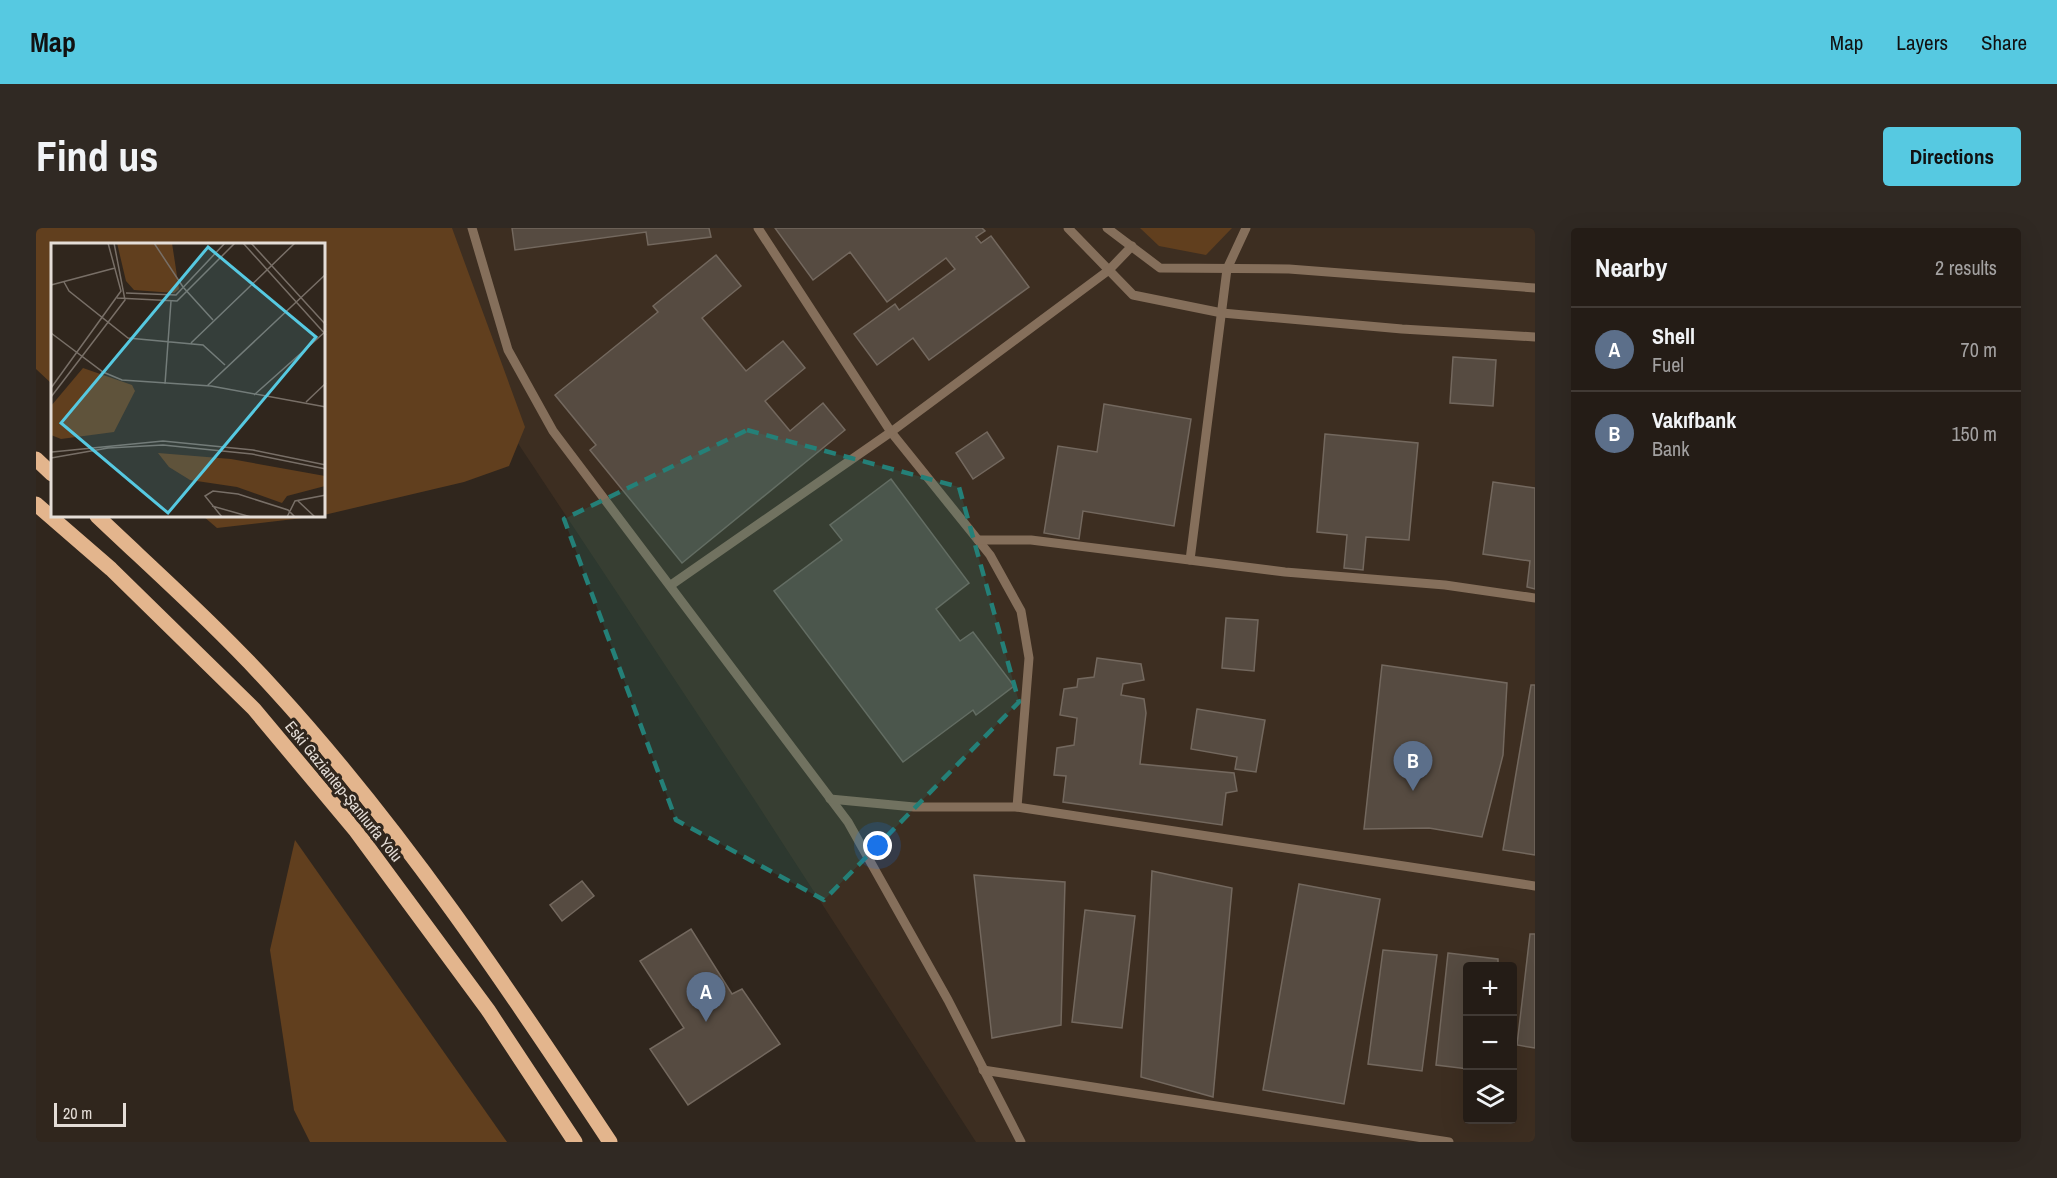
<!DOCTYPE html>
<html lang="en">
<head>
<meta charset="utf-8">
<style>
  body { margin:0; font-family:"Archivo Narrow",sans-serif; background:#302923; color:#f1f3f6 }
  .controls { position:absolute; right:18px; bottom:18px; display:grid; overflow:hidden; border-radius:6px; box-shadow:0 6px 24px #0002 }
  .controls button { width:54px; height:54px; display:grid; place-items:center; padding:0; border:0; border-bottom:2px solid #413a35; background:#241c16; color:#f1f3f6; font:30px sans-serif }
  .scale { position:absolute; left:18px; bottom:15px; width:72px; box-sizing:border-box; padding-left:6px; border:3px solid #e4ddd7; border-top:0; font-size:16px; line-height:21px; white-space:nowrap; color:#e4ddd7; -webkit-text-stroke:4px #30261d; paint-order:stroke }
  .you { position:absolute; left:842px; top:618px; width:21px; height:21px; margin:-15px; border:4px solid #fff; border-radius:50%; background:#1a73e8; box-shadow:0 0 0 9px #1a73e833 }
  .badge { display:grid; place-items:center; width:39px; height:39px; border-radius:50%; background:#56c9e1; color:#fff; font-size:20px; font-weight:700 }
  .pin { position:absolute; translate:-50% -50px; filter:drop-shadow(0 2px 3px #0008) }
  .pin::after { content:''; position:absolute; top:32px; width:21px; height:18px; background:inherit; clip-path:polygon(0 0,100% 0,50% 100%) }
  .list { margin:0; padding:0; list-style:none }
  h2 { display:flex; justify-content:space-between; align-items:center; height:78px; margin:0; padding:0 24px; font-size:26px }
  h2 small { font-size:20px; font-weight:400; color:#a3a1a1 }
  .list li { display:grid; grid-template-columns:39px 1fr auto; gap:18px; align-items:center; box-sizing:border-box; height:84px; padding:0 24px; border-top:2px solid #413a35 }
  .list b { display:block; font-size:22px; white-space:nowrap }
  .list p { margin:0; font-size:20px; white-space:nowrap; color:#a3a1a1 }
  .list em { font-size:20px; font-style:normal; color:#a3a1a1 }
  .icon { flex:none; width:33px; height:33px; fill:none; stroke:currentColor; stroke-width:2; stroke-linecap:round; stroke-linejoin:round }
  .map { position:relative; flex:none; width:1499px; height:914px; overflow:hidden; border-radius:6px }
  header { display:flex; align-items:center; gap:36px; box-sizing:border-box; height:84px; padding:0 30px; background:#56c9e1; color:#111 }
  header strong { font-size:28px }
  nav { display:flex; gap:33px; margin-inline-start:auto; font-size:21px }
  .intro { display:flex; align-items:center; justify-content:space-between; box-sizing:border-box; height:144px; padding:0 36px }
  h1 { margin:0; font-size:42px }
  .button { padding:15px 27px; border-radius:6px; background:#56c9e1; color:#111; font-size:21px; font-weight:700 }
  main { display:flex; gap:36px; padding:0 36px }
  aside { flex:1; background:#241c16; border-radius:6px; box-shadow:0 6px 24px #0002 }
  .map>svg:first-child { display:block }
  .built { fill:#3d2e21; fill-rule:evenodd }
  .green { fill:#613f1e }
  .building { fill:#564b41; stroke:#73685e; stroke-width:1.5 }
  .lines { fill:none; stroke-linecap:round; stroke-linejoin:round }
  .lane { stroke:#856f5b; stroke-width:9 }
  .primary { stroke:#e3b58d; stroke-width:15 }
  .marked { fill:#248078; fill-opacity:0.2; stroke:#248078; stroke-width:4.5; stroke-dasharray:12 8; stroke-linejoin:round }
  .labels { text-anchor:middle; stroke-width:6; stroke-linejoin:round; paint-order:stroke }
  .street-label { font-size:16px; fill:#e4ddd7; stroke:#30261d }
  .inset-road { fill:none; stroke:#786f67; stroke-width:1.5 }
  .view { fill:#56c9e1; fill-opacity:0.15; stroke:#56c9e1; stroke-width:3 }
  .inset-edge { fill:none; stroke:#e4ddd7; stroke-width:3 }
</style>
</head>
<body>
<header>
<strong>Map</strong>
<nav><a>Map</a><a>Layers</a><a>Share</a></nav>
</header>
<div class="intro"><h1>Find us</h1><a class="button">Directions</a></div>
<main>
<div class="map">
<svg width="1499" height="914" viewBox="0 0 1499 914">
  <rect width="100%" height="100%" fill="#30261d"/>
  <path class="built" d="M339,0H1499V914H940L722,577ZM1432,738H1476V892H1432Z"/>
  <g class="green">
    <polygon points="0,0 416,0 489,199 473,238 428,254 288,287 288,16 16,16 16,156 0,141"/>
    <polygon points="1104,0 1196,0 1170,27 1123,18"/>
    <polygon points="167,288 284,288 181,300"/>
    <polygon points="259,612 471,914 274,914 258,882 234,722"/>
  </g>
  <g class="building">
    <polygon points="476,0 673,0 675,9 612,17 610,4 479,22"/>
    <polygon points="739,0 946,0 949,3 940,9 945,15 955,8 993,59 893,132 877,110 841,137 818,106 859,76 863,82 919,41 910,30 851,74 814,24 777,52"/>
    <polygon points="680,27 705,58 666,90 710,143 747,113 769,140 729,173 754,203 787,175 809,202 646,335 554,222 560,217 519,167 622,84 617,78"/>
    <polygon points="1417,129 1460,132 1457,178 1414,175"/>
    <polygon points="1068,176 1155,191 1138,298 1047,283 1043,311 1008,305 1022,218 1061,224"/>
    <polygon points="951,204 968,230 937,251 920,225"/>
    <polygon points="1289,206 1382,215 1373,312 1330,309 1327,342 1308,340 1311,307 1281,304"/>
    <polygon points="855,251 933,355 900,381 924,413 937,404 978,458 940,487 937,482 867,534 738,363 806,312 794,297"/>
    <polygon points="1457,254 1499,260 1499,361 1491,359 1494,333 1447,326"/>
    <polygon points="1190,390 1222,392 1218,443 1186,440"/>
    <polygon points="1061,430 1105,436 1108,452 1087,456 1085,467 1108,471 1110,485 1104,536 1198,545 1201,563 1190,565 1186,597 1027,574 1030,548 1018,547 1021,520 1038,517 1041,490 1024,487 1028,461 1041,459 1042,451 1058,449"/>
    <polygon points="1346,437 1471,455 1467,527 1446,609 1393,600 1328,601"/>
    <polygon points="1495,457 1499,457 1499,627 1467,622"/>
    <polygon points="1161,481 1229,492 1220,544 1199,541 1201,529 1155,521"/>
    <polygon points="1116,643 1196,660 1177,869 1105,849"/>
    <polygon points="938,647 1029,654 1025,797 956,810"/>
    <polygon points="546,653 558,668 526,693 514,677"/>
    <polygon points="1263,656 1344,671 1308,876 1227,862"/>
    <polygon points="1049,682 1099,688 1086,800 1036,794"/>
    <polygon points="655,701 696,766 706,761 744,816 652,877 614,821 648,800 604,733"/>
    <polygon points="1494,706 1499,706 1499,820 1481,817"/>
    <polygon points="1347,722 1401,727 1386,843 1332,836"/>
    <polygon points="1412,725 1462,731 1462,738 1432,738 1432,841 1400,837"/>
  </g>
  <g class="lines">
    <g class="lane">
      <polyline points="436,0 472,122 517,203 812,594 912,772 985,914"/>
      <polyline points="722,0 855,204 954,327 985,383 993,430 981,579"/>
      <polyline points="1032,0 1097,67 1186,85 1366,101 1499,109"/>
      <polyline points="1071,0 1124,40 1253,41 1499,60"/>
      <polyline points="942,312 995,312 1249,344 1409,357 1499,370"/>
      <polyline points="1154,332 1191,41 1210,0"/>
      <polyline points="635,357 855,204 1073,42 1096,18"/>
      <polyline points="794,571 878,579 981,579 1499,658"/>
      <polyline points="947,842 1413,914"/>
    </g>
    <g class="primary">
      <polyline points="0,231 16,246"/>
      <polyline points="0,276 75,341 218,481 320,603 452,782 539,914"/>
      <path d="M61,288C121,345 184,401 239,462C366,601 471,758 574,914"/>
    </g>
  </g>
  <path class="marked" d="M711,202L923,259L983,474L788,672L640,592L528,291Z"/>
  <g class="labels">
    <g class="street-label">
      <text transform="translate(308 563) rotate(51)" y="6">Eski Gaziantep-Şanlıurfa Yolu</text>
    </g>
  </g>
  <g transform="translate(15 15)">
    <rect width="274" height="274" fill="#30261d"/>
    <path d="M66,0H121L128,46L123,50L83,47L75,38ZM32,125L81,142L84,148L63,189L10,196L0,192V163ZM107,210L180,216L274,233V243L236,253L231,260L186,244L139,237L118,224Z" fill="#613f1e"/>
    <path class="inset-road" d="M103,0L132,44L162,77M192,0L275,92M200,0L275,82M13,39L18,48L77,95L152,102L174,122M0,42L64,25M75,50L125,52L174,0M66,55L126,58L184,0M0,90L52,129L71,137L160,143L275,164M140,100L244,0M114,141L120,58M156,143L275,31M0,145L70,48L57,0M203,152L275,88M0,154L74,57L63,0M255,159L275,140M1,209L112,198L202,207L275,222M0,215L57,205L112,202L201,211L275,226M247,258L264,274M161,263L200,274M171,274L154,253L162,248L187,251L237,267L244,274M236,274L244,258L275,252"/>
    <path class="view" d="M157,4L265,94L117,270L10,180Z"/>
    <rect width="274" height="274" class="inset-edge"/>
  </g>
</svg>
<div class="controls">
<button>+</button>
<button>−</button>
<button><svg class="icon" aria-label="layers" viewBox="0 0 24 24"><path d="M12 4l9 5-9 5-9-5zM3 14l9 5 9-5"/></svg></button>
</div>
<div class="scale">20 m</div>
<div class="you"></div>
<div class="pin badge" style="left:670px;top:794px;background:#5c6f8a">A</div>
<div class="pin badge" style="left:1377px;top:563px;background:#5c6f8a">B</div>
</div>
<aside>
<h2>Nearby<small>2 results</small></h2>
<ul class="list">
<li><span class="badge" style="background:#5c6f8a">A</span><div><b>Shell</b><p>Fuel</p></div><em>70 m</em></li>
<li><span class="badge" style="background:#5c6f8a">B</span><div><b>Vakıfbank</b><p>Bank</p></div><em>150 m</em></li>
</ul>
</aside>
</main>
</body>
</html>
